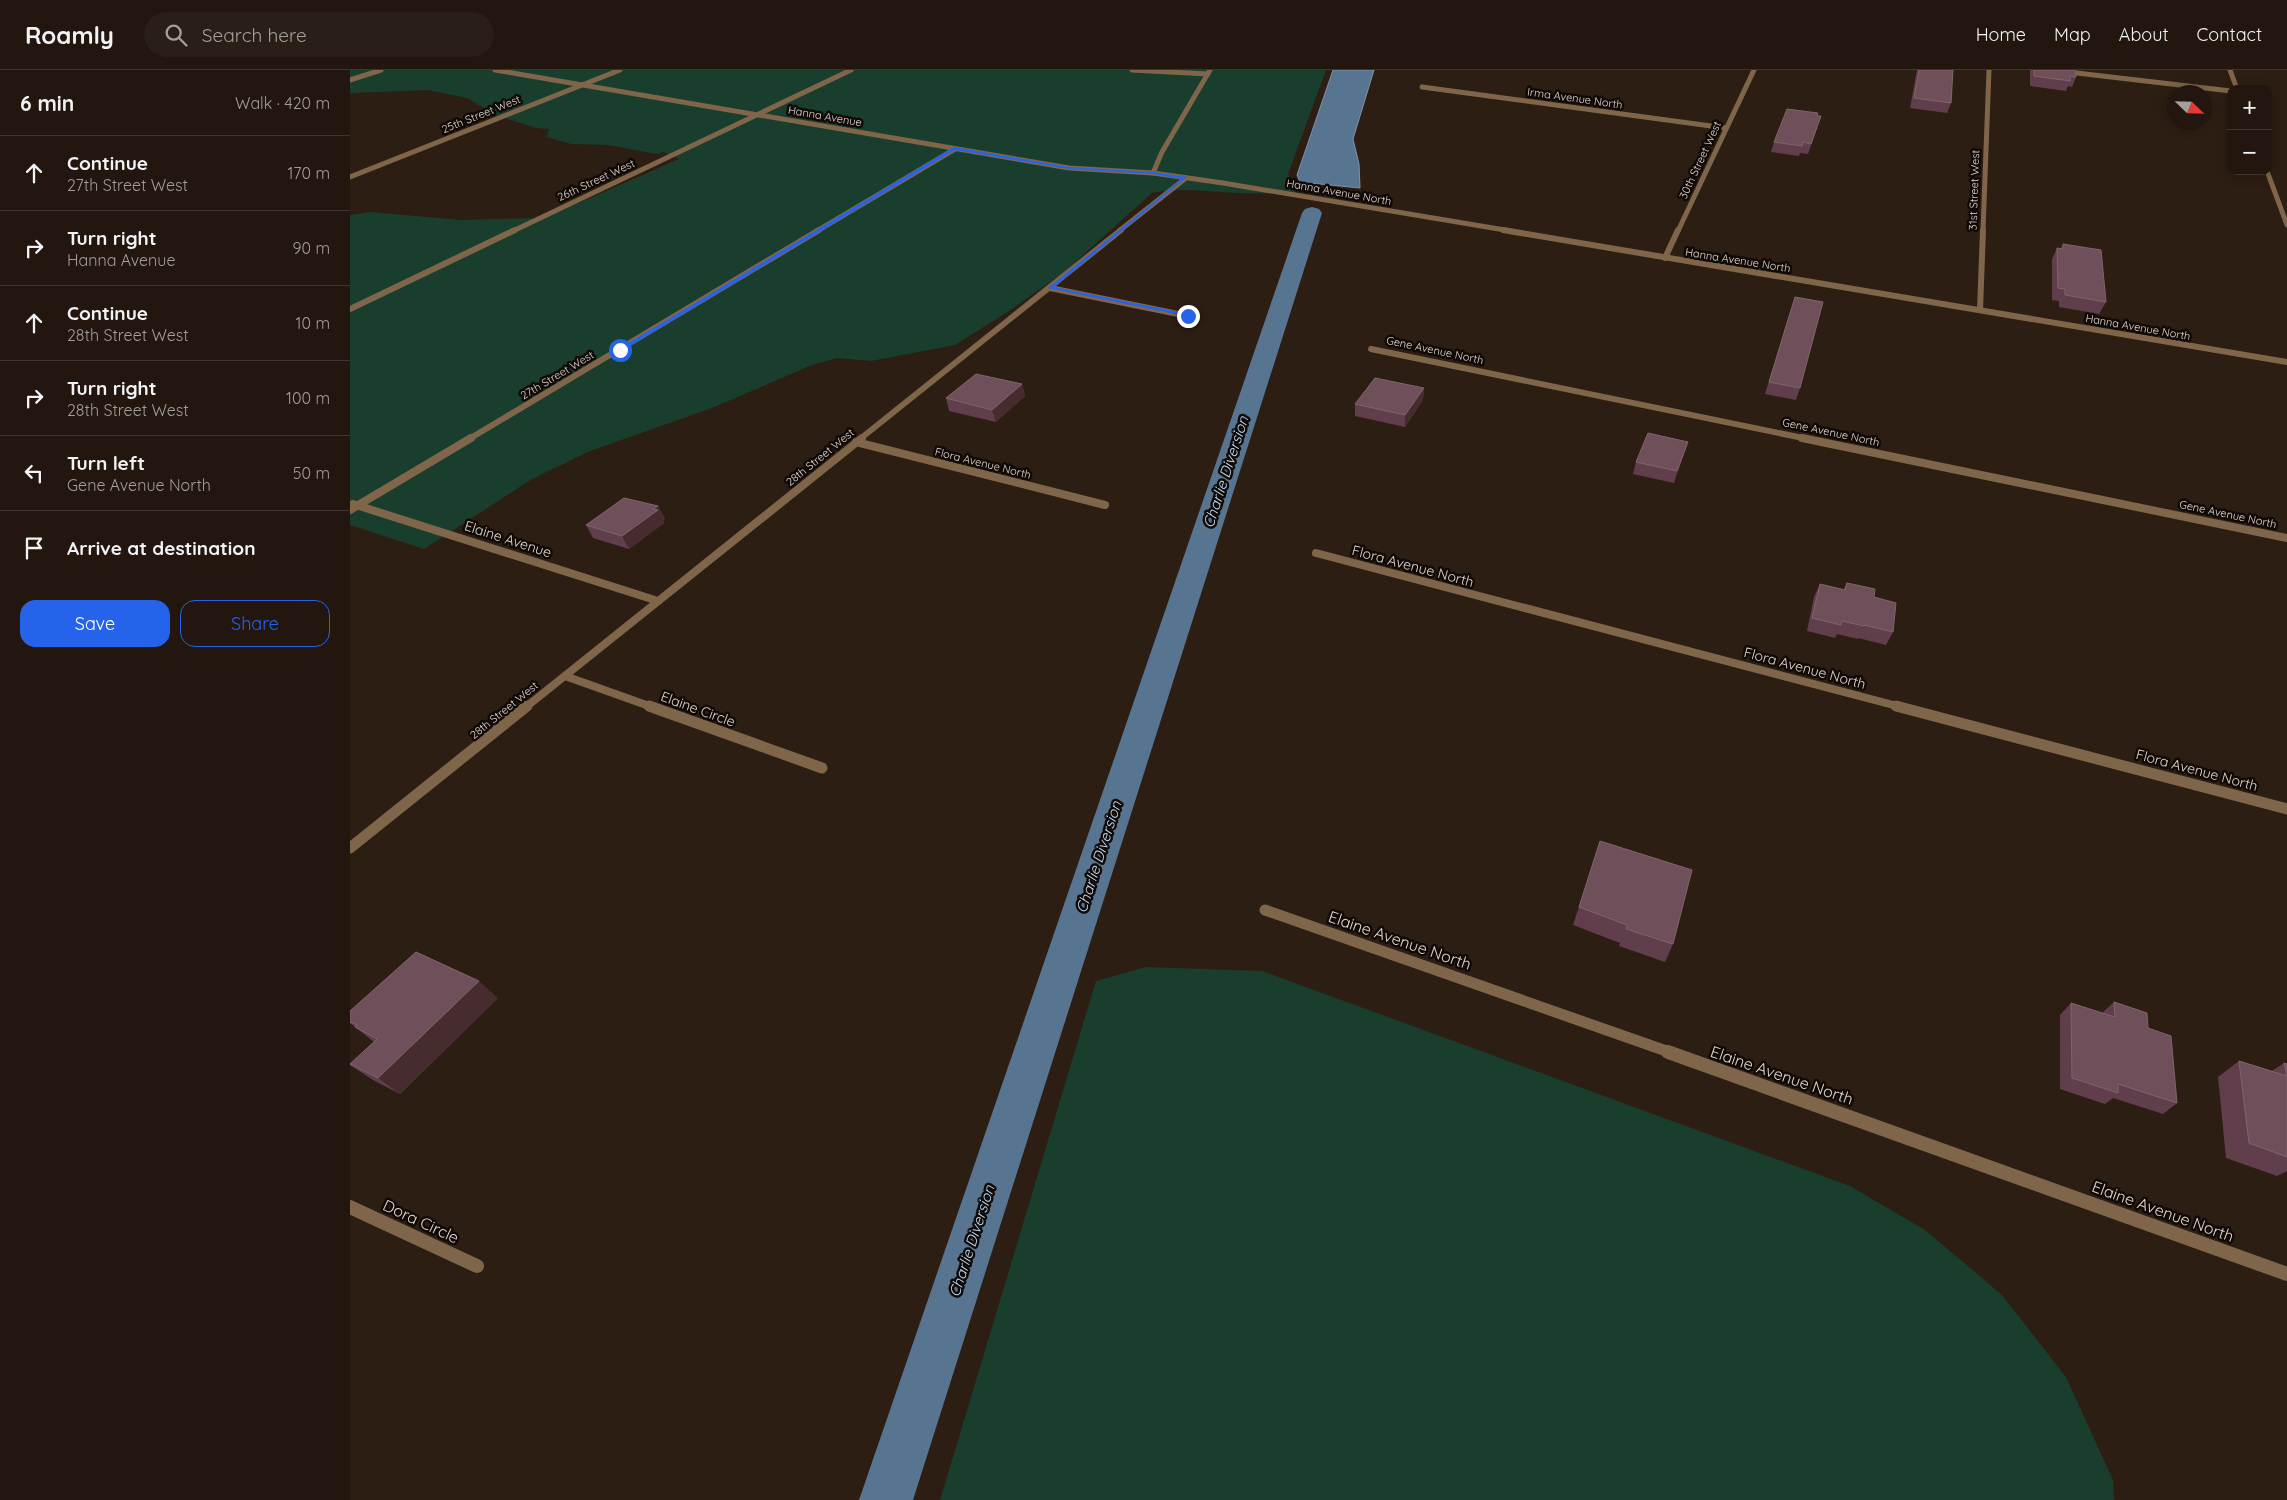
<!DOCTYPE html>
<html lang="en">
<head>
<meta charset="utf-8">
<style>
  body { margin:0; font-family:Quicksand,sans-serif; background:#2a1f17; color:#f1f3f6 }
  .controls { position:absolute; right:15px; top:15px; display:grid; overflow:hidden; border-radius:10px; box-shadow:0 2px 12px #0003 }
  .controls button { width:45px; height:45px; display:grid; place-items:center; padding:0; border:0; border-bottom:1px solid #3f352e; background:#22160e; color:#f1f3f6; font:25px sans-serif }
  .compass { position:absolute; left:1817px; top:15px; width:45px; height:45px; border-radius:50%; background:#22160e; box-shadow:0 2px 12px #0003; rotate:113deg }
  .stop { position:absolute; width:15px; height:15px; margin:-11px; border:4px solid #2563eb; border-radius:50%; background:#fff }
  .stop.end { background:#2563eb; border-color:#fff; box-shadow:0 1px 5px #0008 }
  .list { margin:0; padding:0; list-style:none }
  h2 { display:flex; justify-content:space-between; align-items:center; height:65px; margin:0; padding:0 20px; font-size:21px }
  h2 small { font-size:16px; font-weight:400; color:#a29f9e }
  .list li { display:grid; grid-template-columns:32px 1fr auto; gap:15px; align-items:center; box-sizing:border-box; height:75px; padding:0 20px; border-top:1px solid #3f352e }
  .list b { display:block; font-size:19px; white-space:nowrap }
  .list p { margin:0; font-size:16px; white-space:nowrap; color:#a29f9e }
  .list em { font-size:16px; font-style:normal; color:#a29f9e }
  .actions { display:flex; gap:10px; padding:15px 20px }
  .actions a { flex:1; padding:11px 0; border:1px solid #2563eb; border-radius:15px; text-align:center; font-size:18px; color:#2563eb }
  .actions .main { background:#2563eb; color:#fff }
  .icon { flex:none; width:28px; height:28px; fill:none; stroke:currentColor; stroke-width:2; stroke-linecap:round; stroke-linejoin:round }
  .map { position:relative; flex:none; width:1937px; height:1430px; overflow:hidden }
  header { display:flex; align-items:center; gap:30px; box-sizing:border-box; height:70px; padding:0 25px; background:#22160e; border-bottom:1px solid #3f352e }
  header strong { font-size:24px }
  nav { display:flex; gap:28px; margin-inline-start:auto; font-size:18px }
  .search { width:350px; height:45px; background:#2a1f17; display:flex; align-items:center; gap:12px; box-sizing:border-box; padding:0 18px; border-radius:28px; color:#a29f9e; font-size:19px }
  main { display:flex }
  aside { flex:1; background:#22160e }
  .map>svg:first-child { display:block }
  .green { fill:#1a3e2d }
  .water { fill:#577491; stroke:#8192a4 }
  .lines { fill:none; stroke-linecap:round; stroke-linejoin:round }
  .canal { fill:#577491; fill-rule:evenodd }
  .minor-far4 { stroke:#7f664a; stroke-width:5 }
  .minor-far3 { stroke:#7f664a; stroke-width:6 }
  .minor-far2 { stroke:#7f664a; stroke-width:8 }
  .minor-far1 { stroke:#7f664a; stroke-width:11 }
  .minor { stroke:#7f664a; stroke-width:14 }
  .wall { fill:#613e4c }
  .shaded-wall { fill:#462b2f }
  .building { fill:#6f4f5a; stroke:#81646d }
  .route { fill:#2563eb }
  .labels { text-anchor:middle; stroke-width:5; stroke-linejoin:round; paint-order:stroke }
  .far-street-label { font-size:11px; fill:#e2d7d0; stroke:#100906 }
  .street-label { font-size:14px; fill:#e2d7d0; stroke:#100906 }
  .water-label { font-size:15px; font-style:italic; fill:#bfddfa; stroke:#100906 }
  .near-street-label { font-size:16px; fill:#e2d7d0; stroke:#100906 }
</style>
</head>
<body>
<header>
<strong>Roamly</strong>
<div class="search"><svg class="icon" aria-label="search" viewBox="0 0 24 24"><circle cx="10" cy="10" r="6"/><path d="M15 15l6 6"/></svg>Search here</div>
<nav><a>Home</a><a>Map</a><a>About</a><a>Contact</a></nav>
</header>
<main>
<aside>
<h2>6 min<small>Walk · 420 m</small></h2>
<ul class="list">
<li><svg class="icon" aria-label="ahead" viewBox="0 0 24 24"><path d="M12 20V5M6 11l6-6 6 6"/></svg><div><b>Continue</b><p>27th Street West</p></div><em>170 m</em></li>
<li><svg class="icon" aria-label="right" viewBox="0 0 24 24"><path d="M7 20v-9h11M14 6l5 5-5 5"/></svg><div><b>Turn right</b><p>Hanna Avenue</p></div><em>90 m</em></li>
<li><svg class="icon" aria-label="ahead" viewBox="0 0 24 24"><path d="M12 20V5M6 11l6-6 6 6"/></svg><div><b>Continue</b><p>28th Street West</p></div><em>10 m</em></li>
<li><svg class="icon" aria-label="right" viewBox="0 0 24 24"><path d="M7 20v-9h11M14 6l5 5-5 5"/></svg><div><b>Turn right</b><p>28th Street West</p></div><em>100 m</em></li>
<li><svg class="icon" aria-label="left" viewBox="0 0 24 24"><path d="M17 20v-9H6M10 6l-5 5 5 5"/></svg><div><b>Turn left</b><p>Gene Avenue North</p></div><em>50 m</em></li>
<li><svg class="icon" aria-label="arrive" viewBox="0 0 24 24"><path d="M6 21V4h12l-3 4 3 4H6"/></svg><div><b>Arrive at destination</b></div></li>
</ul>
<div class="actions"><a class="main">Save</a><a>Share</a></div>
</aside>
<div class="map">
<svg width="1937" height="1430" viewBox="0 0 1937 1430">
  <rect width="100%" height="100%" fill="#2d1e13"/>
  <g class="green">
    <path d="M0,0H976L938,104L941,112L946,115L945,123C925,123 906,124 887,123C858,122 831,117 802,123L714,202L659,241L605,275L521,291L487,288L462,295L362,338L240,381L182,409L74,479L0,455V145L20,142L110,150L195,148L329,89L313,82L307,84L258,75L221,74L197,67L199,59L186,58L146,45L117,28L78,20L0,23Z"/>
    <polygon points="796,897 912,901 1500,1116 1575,1160 1652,1225 1716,1307 1763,1410 1764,1430 590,1430 746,911"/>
  </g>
  <polygon class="water" points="983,0 1024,0 1003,69 1009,94 1010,118 950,112 947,105"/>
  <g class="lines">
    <polygon class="canal" points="962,137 969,139 972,143 563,1430 509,1430 952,143 955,139"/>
    <g class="minor-far4">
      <polyline points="145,0 719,98 803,103 873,113 1161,161"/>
      <polyline points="782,0 858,4"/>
      <polyline points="1701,0 1881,21"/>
      <polyline points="1880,0 1887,19"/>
      <polyline points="0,10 31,0"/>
      <polyline points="1072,17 1376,58"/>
      <polyline points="1917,101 1937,155"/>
      <polyline points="803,103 812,82 860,0"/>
      <polyline points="0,107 270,0"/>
      <polyline points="163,161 501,0"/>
      <polyline points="467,161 605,79"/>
      <polyline points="769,161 836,108"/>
      <polyline points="1328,161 1404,0"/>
      <polyline points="1633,161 1639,0"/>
    </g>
    <g class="minor-far3">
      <polyline points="1153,160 1937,292"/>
      <polyline points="1315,188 1328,160"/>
      <polyline points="700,218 838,246"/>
      <polyline points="0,239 165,160"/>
      <polyline points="1630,240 1633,160"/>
      <polyline points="1021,279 1458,369"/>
      <polyline points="119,369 469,160"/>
      <polyline points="510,369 771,160"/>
    </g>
    <g class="minor-far2">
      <polyline points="1452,368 1937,468"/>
      <polyline points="506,372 755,435"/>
      <polyline points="3,434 308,531"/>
      <polyline points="0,440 121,368"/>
      <polyline points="966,483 1551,637"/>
      <polyline points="215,606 302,637"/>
      <polyline points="176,637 512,368"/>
    </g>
    <g class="minor-far1">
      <polyline points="299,636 472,698"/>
      <polyline points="1546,636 1937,739"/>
      <polyline points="0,778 177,636"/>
      <polyline points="915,840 1322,983"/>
    </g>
    <g class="minor">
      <polyline points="1318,982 1937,1204"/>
      <polyline points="0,1137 127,1196"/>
    </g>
  </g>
  <g class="wall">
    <polygon points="1567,0 1603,0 1601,33 1597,43 1560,38"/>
    <polygon points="1680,0 1725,0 1726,7 1722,17 1718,16 1716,21 1680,16"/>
    <polygon points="1467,46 1471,46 1458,84 1450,83 1449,86 1421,82 1424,72"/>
    <polygon points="1713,174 1756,232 1749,244 1709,237 1709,231 1702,230 1702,189 1707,178 1711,178"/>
    <polygon points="1441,239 1450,318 1446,330 1415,324"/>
    <polygon points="672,314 675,326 646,352 599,341 596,328"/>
    <polygon points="1074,318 1073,330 1055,357 1005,346 1005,334"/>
    <polygon points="1334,384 1324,413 1283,404 1286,392"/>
    <polygon points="308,436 315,449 313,450 314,453 279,479 243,468 236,455"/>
    <polygon points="1497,513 1524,527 1543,562 1536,575 1508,568 1508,569 1487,564 1485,568 1457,561 1464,527 1470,514 1493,520"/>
    <polygon points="1250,771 1323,874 1315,892 1269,876 1270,873 1223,855"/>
    <polygon points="148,928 50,1024 23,1010 0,995 24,972 0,953 0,941"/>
    <polygon points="1764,932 1798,958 1827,1033 1813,1044 1763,1028 1755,1034 1710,1019 1710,945 1721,933 1752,943"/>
    <polygon points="1889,991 1922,1001 1934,993 1937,994 1937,1101 1927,1106 1876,1088 1868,1007"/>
  </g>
  <g class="shaded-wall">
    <polygon points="672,314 675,326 646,352 642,340"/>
    <polygon points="1074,318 1073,330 1055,357 1055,345"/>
    <polygon points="1338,372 1334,384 1324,413 1327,401"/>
    <polygon points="308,436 315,449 313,450 314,453 279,479 272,466"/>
    <polygon points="129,911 148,928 50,1024 28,1008"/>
  </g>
  <g class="building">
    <polygon points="1569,0 1603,0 1601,33 1564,28"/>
    <polygon points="1684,0 1725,0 1726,7 1720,6 1720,11 1684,6"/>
    <polygon points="1437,39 1468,43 1467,46 1471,46 1461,74 1453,72 1452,76 1424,72"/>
    <polygon points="1713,174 1751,180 1756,232 1715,225 1715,219 1708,218 1707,178 1713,179"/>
    <polygon points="1445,227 1473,232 1450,318 1419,312"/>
    <polygon points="626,304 672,314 642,340 596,328"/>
    <polygon points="1025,308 1074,318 1055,345 1005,334"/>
    <polygon points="1298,363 1338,372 1327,401 1286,392"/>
    <polygon points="274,428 308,436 303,439 308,440 272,466 236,455"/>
    <polygon points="1497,513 1525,519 1524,527 1546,533 1543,562 1514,555 1514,556 1492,551 1491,555 1462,548 1470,514 1495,520"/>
    <polygon points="1250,771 1342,800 1323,874 1276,859 1277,855 1229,837"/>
    <polygon points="66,882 129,911 28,1008 0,994 27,969 5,957 7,955 0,952 0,941"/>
    <polygon points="1764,932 1797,943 1798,958 1821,966 1827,1033 1768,1014 1768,1023 1722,1008 1721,933 1765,947"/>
    <polygon points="1889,991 1937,1006 1934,993 1937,994 1937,1087 1899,1073"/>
  </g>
  <polygon class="route" points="604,77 719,97 803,102 837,107 704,217 838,244 840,247 698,218 832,109 803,104 719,99 605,80 272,281 267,280"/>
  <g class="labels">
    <g class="far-street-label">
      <text transform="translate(1225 28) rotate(8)" y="4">Irma Avenue North</text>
      <text transform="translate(131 44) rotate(-22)" y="4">25th Street West</text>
      <text transform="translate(475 46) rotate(10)" y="4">Hanna Avenue</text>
      <text transform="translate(1350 90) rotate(-65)" y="4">30th Street West</text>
      <text transform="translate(246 110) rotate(-25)" y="4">26th Street West</text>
      <text transform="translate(1624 120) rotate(-88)" y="4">31st Street West</text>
      <text transform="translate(989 122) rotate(10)" y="4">Hanna Avenue North</text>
      <text transform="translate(1388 190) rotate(9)" y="4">Hanna Avenue North</text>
      <text transform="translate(1788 257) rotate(10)" y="4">Hanna Avenue North</text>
      <text transform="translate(1085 280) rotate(12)" y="4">Gene Avenue North</text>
      <text transform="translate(207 305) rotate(-31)" y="4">27th Street West</text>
      <text transform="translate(1481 362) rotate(12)" y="4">Gene Avenue North</text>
      <text transform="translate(470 387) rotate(-39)" y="4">28th Street West</text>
      <text transform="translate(633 393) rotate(14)" y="4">Flora Avenue North</text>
      <text transform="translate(1878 444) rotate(12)" y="4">Gene Avenue North</text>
      <text transform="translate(154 640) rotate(-39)" y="4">28th Street West</text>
    </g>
    <g class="street-label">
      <text transform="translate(158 469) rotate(18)" y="5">Elaine Avenue</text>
      <text transform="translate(1063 496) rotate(15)" y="5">Flora Avenue North</text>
      <text transform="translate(1455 598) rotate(15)" y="5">Flora Avenue North</text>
      <text transform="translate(348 639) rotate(20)" y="5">Elaine Circle</text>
      <text transform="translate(1847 700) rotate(15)" y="5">Flora Avenue North</text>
    </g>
    <g class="water-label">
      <text transform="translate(876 402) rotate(-72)" y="5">Charlie Diversion</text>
      <text transform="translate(749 787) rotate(-72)" y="5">Charlie Diversion</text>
      <text transform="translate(622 1171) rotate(-72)" y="5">Charlie Diversion</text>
    </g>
    <g class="near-street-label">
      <text transform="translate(1050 870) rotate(19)" y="6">Elaine Avenue North</text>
      <text transform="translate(1432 1005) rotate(19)" y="6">Elaine Avenue North</text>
      <text transform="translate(1813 1141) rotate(20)" y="6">Elaine Avenue North</text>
      <text transform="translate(71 1151) rotate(25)" y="6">Dora Circle</text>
    </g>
  </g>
</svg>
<div class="controls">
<button>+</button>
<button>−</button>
</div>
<svg class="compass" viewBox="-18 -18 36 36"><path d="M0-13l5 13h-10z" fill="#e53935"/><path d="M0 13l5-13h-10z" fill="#a29f9e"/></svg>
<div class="stop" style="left:270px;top:280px"></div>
<div class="stop end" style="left:838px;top:246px"></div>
</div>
</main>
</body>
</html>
